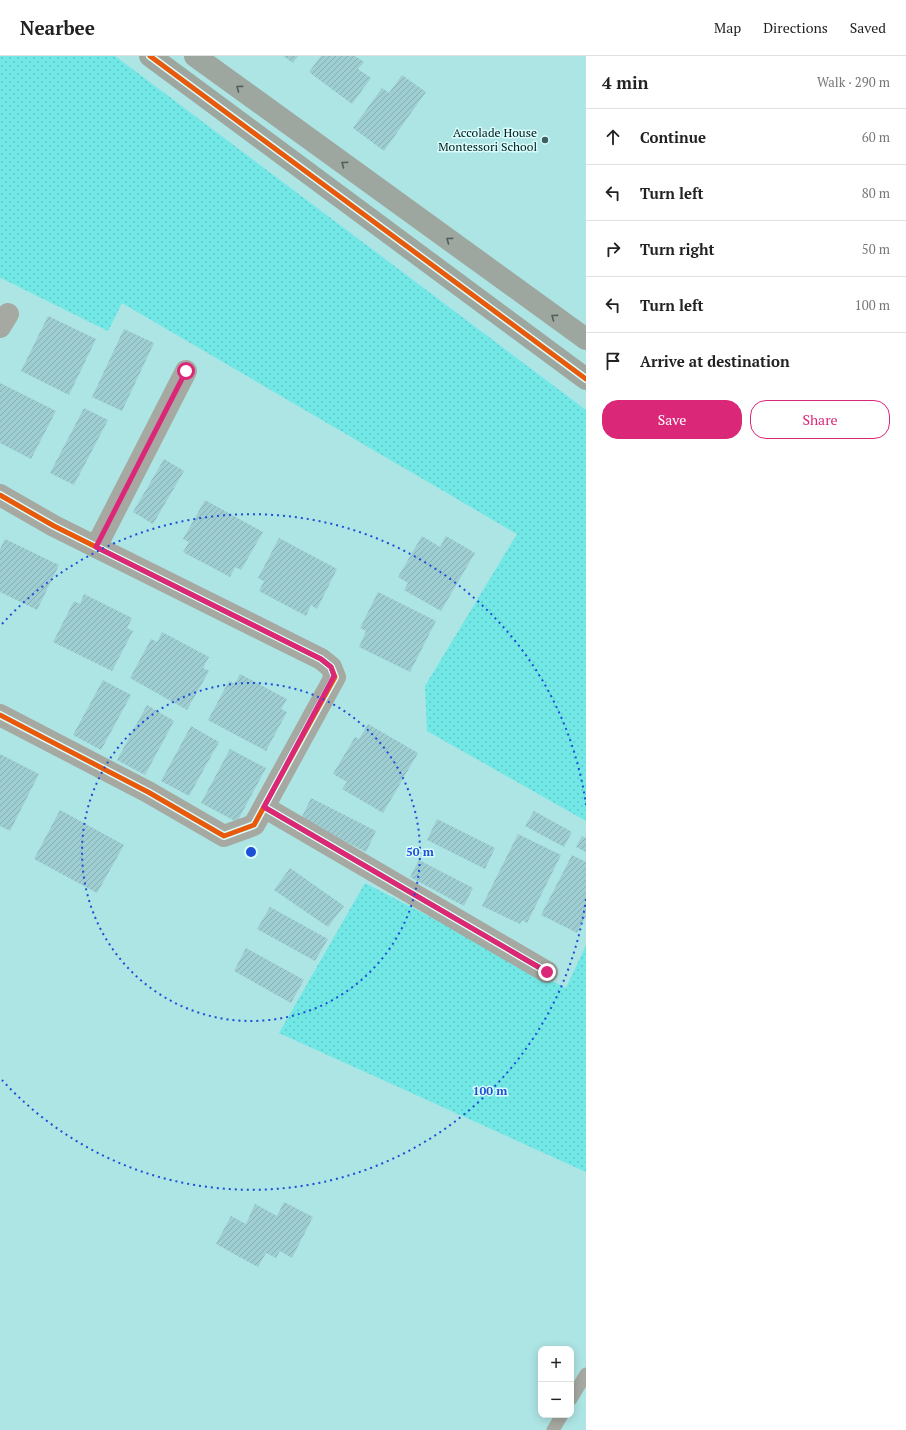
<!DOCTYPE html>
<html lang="en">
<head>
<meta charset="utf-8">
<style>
  body { margin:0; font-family:"PT Serif",serif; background:#f6f6f6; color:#222 }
  .controls { position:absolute; right:12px; bottom:12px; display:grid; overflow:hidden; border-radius:8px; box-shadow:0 2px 10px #0003 }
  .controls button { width:36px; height:36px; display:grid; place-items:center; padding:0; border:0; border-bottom:1px solid #e0e0e0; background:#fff; color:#222; font:20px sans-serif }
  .stop { position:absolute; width:12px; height:12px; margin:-9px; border:3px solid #db2777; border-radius:50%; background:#fff }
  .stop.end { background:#db2777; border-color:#fff; box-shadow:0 1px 4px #0008 }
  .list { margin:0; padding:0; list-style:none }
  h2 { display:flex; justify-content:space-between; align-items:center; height:52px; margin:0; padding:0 16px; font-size:17px }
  h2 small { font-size:13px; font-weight:400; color:#767676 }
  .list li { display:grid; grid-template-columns:26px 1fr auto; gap:12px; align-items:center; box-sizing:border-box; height:56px; padding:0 16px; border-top:1px solid #e0e0e0 }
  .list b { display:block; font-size:15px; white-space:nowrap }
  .list em { font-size:13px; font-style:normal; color:#767676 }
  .actions { display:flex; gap:8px; padding:12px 16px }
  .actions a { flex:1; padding:9px 0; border:1px solid #db2777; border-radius:16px; text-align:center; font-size:14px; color:#db2777 }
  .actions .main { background:#db2777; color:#fff }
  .icon { flex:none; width:22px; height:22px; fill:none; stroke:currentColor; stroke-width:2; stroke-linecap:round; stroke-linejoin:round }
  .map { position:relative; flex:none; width:586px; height:1374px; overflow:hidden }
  header { display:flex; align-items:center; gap:24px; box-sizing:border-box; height:56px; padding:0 20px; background:#fff; border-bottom:1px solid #e0e0e0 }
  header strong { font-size:19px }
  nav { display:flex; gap:22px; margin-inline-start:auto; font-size:14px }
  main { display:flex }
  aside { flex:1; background:#fff }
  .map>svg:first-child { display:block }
  .grass { fill:url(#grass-dots) }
  .building { fill:url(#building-hatch) }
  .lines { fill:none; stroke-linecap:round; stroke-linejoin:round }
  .lane { stroke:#a5a9a1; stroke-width:13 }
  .street { stroke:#a5a9a1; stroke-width:22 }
  .secondary { stroke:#9da79f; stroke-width:22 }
  .cycleway-casing { stroke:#d8fdfc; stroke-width:8 }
  .cycleway { stroke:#e8590c; stroke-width:5 }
  .oneway { stroke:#50605c }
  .route { stroke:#db2777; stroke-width:5 }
  .ring { fill:none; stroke:#1d4ed8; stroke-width:2; stroke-dasharray:2 4 }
  .poi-dot { fill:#3e605f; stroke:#d8fdfc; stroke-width:1.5 }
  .labels { text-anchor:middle; stroke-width:3; stroke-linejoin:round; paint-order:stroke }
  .poi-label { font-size:12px; fill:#031818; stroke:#d8fdfc; text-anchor:end }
  .centre { fill:#1d4ed8; stroke:#d8fdfc; stroke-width:2 }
  .ring-label { font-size:12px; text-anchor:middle; font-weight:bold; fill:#1d4ed8; stroke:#d8fdfc; stroke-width:3; stroke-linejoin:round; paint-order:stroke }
</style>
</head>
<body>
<header>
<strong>Nearbee</strong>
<nav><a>Map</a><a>Directions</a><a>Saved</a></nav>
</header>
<main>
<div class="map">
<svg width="586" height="1374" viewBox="0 0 586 1374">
  <defs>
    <pattern id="grass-dots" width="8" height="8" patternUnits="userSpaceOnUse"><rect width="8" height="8" fill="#71e7e6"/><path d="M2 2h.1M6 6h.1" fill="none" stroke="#60c5c5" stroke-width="1.8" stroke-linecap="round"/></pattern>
    <pattern id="building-hatch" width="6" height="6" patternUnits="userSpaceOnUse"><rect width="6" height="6" fill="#9ecdd2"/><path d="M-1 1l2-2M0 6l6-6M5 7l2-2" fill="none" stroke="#86afb4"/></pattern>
  </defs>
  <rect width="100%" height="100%" fill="#ade5e4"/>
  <g class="grass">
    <polygon points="0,0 115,0 586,354 586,765 427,675 425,630 517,478 122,247 108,275 1,222 0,223"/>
    <polygon points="365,827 566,932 586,889 586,1116 279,977"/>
  </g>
  <g class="building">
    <polygon points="283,0 298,0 293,7"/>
    <polygon points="321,0 355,0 364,6 358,13 371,22 352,48 309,16"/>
    <polygon points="402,19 426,36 384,95 353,72 382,32 389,37"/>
    <polygon points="48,260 96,283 69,339 21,315"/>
    <polygon points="124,273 154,287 122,355 92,341"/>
    <polygon points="0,327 56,355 31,403 0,387"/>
    <polygon points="84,352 108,364 74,429 50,417"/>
    <polygon points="164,403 184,415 153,468 133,456"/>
    <polygon points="205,444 263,476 241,514 235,511 230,521 183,496 189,486 183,483"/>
    <polygon points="422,480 440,491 446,480 475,497 441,555 404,534 408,527 398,521"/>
    <polygon points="279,482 337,513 317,553 311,549 306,560 259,535 264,525 258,522"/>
    <polygon points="5,483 59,509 37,554 0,536 0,493"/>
    <polygon points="378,536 436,565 410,616 359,591 366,575 360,572"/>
    <polygon points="84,538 132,562 127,572 133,575 112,615 53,586 74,545 80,548"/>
    <polygon points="162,576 209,601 203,612 209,615 187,654 130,622 151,583 157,586"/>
    <polygon points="240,618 287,643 281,653 287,656 266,695 208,664 229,625 235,628"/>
    <polygon points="103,624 131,639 101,694 73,679"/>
    <polygon points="147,649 174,665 145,719 117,704"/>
    <polygon points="368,668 418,697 383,757 342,733 347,726 333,718 355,681 359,683"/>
    <polygon points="191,670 219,686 189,740 161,725"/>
    <polygon points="230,693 266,712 237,766 201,747"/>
    <polygon points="0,698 39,718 10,775 0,770"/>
    <polygon points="311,742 376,775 366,796 301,763"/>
    <polygon points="60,754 124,789 97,837 34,803"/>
    <polygon points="534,755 572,776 564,791 525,770"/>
    <polygon points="437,763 495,792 485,813 427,784"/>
    <polygon points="518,778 561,799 527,867 522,864 520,868 482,850"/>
    <polygon points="582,780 586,782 586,796 576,791"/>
    <polygon points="572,799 586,806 586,860 577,877 541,859"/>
    <polygon points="419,804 473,832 464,850 410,821"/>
    <polygon points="290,812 344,850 328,871 274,834"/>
    <polygon points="270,851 328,883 315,905 257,873"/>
    <polygon points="246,892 304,924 291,947 234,915"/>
    <polygon points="284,1146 313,1161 292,1202 280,1195 276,1202 266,1197 258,1211 216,1188 231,1160 246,1168 255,1148 277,1160"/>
  </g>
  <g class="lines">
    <g class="lane">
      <polyline points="571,1343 586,1318"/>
      <polyline points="553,1374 562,1359"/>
    </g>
    <g class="street">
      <polyline points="0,271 8,258"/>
      <polyline points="0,439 54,470 321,603 331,611 335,621 254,769 224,780 148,736 0,659"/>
      <polyline points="96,491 186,315"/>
      <polyline points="264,751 547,916"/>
    </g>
    <g class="secondary">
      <polyline points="150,0 586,323"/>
      <polyline points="195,0 586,283"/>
    </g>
    <g class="cycleway-casing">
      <g id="cycleway">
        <polyline points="150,0 586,323"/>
        <polyline points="0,439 54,470 321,603 331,611 335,621 254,769 224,780 148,736 0,659"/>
        <polyline points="264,751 547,916"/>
      </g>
    </g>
    <use href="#cycleway" class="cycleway"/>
  </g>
  <defs><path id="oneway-chevron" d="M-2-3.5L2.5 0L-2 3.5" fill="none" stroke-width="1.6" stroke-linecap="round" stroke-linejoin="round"/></defs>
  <g class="oneway">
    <use href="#oneway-chevron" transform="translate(239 32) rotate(-144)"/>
    <use href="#oneway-chevron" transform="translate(344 108) rotate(-144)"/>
    <use href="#oneway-chevron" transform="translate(449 184) rotate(-144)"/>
    <use href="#oneway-chevron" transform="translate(554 261) rotate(-144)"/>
  </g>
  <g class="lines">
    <polyline class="route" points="186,315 96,491 321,603 331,611 334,620 264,751 547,916"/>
  </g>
  <g class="ring">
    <circle cx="251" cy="796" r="169"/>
    <path d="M586 843A338 338 0 0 1 2 1024M2 568A338 338 0 0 1 586 749"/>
  </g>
  <circle class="poi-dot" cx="545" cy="84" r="4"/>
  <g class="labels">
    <g class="poi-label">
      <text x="537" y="81">Accolade House<tspan x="537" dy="14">Montessori School</tspan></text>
    </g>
  </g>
  <circle cx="251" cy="796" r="6" class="centre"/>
  <g class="ring-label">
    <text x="420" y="800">50 m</text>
    <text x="490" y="1039">100 m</text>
  </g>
</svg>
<div class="controls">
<button>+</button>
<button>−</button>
</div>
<div class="stop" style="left:186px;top:315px"></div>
<div class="stop end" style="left:547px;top:916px"></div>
</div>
<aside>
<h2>4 min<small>Walk · 290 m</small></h2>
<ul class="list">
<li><svg class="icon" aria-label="ahead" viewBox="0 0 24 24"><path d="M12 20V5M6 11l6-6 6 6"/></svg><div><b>Continue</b></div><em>60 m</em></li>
<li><svg class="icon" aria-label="left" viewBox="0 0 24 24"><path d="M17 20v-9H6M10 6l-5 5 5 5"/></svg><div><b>Turn left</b></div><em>80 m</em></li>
<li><svg class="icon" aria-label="right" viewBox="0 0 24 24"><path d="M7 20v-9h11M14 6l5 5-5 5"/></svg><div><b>Turn right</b></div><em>50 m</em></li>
<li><svg class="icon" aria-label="left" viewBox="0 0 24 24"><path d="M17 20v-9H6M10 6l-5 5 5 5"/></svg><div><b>Turn left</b></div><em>100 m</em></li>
<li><svg class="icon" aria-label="arrive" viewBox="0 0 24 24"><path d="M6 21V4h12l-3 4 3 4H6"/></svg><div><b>Arrive at destination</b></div></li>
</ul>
<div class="actions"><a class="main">Save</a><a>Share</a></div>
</aside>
</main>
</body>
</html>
